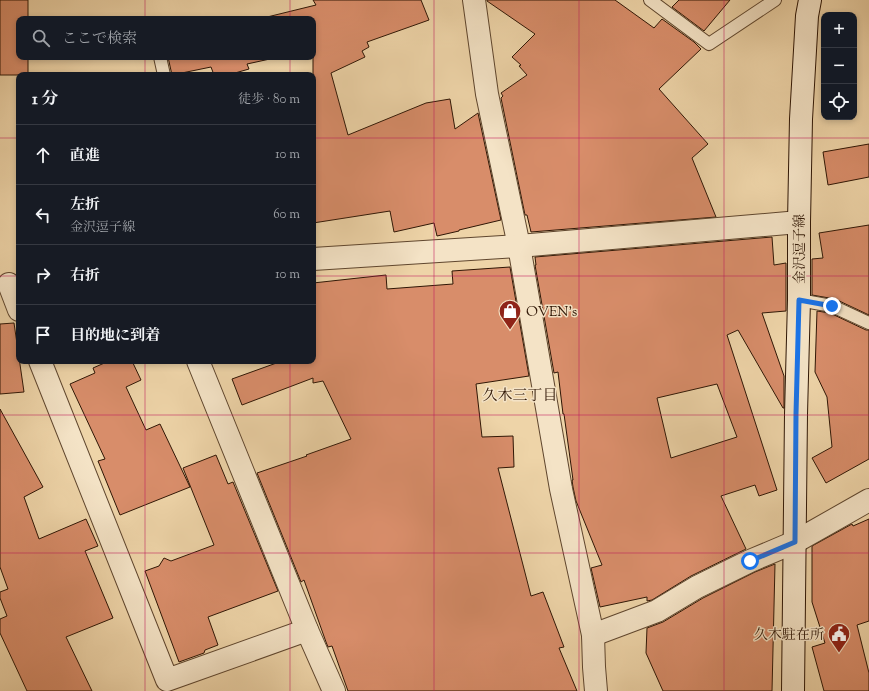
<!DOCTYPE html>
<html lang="ja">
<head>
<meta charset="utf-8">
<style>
  body { margin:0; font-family:"Sorts Mill Goudy","Noto Serif JP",serif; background:#242831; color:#f1f3f6 }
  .controls { position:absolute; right:12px; top:12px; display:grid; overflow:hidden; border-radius:8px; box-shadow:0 2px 6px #0003 }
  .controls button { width:36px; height:36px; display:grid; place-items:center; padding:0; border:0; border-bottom:1px solid #363941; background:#171b24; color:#f1f3f6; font:20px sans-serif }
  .stop { position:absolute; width:12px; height:12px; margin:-9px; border:3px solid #1a73e8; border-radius:50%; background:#fff }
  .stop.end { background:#1a73e8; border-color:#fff; box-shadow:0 1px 4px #0008 }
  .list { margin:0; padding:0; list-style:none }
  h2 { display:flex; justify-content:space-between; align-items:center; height:52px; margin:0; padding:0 16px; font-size:17px }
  h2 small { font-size:13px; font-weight:400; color:#9ea1a6 }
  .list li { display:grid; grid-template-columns:26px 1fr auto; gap:12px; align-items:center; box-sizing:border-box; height:60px; padding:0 16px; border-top:1px solid #363941 }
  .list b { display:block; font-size:15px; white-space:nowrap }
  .list p { margin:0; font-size:13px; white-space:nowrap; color:#9ea1a6 }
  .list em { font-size:13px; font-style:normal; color:#9ea1a6 }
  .icon { flex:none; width:22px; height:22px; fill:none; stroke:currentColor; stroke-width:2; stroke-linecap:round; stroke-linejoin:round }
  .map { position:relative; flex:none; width:869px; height:691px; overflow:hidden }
  .search { position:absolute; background:#171b24; box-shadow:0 2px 6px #0003; left:16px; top:16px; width:300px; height:44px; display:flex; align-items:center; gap:10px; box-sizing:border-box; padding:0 14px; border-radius:8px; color:#9ea1a6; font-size:15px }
  .panel { position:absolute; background:#171b24; box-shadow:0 2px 6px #0003; left:16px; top:72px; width:300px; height:292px; border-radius:8px }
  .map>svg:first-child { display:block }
  .building { fill:#d88d6a; stroke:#2f1605; fill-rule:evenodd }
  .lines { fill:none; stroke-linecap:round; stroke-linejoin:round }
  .service-casing { stroke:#5f462e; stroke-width:14 }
  .minor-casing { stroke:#5f462e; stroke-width:24 }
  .secondary-casing { stroke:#2f1605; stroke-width:24 }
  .service { stroke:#f4e3c6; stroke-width:12 }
  .minor { stroke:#f4e3c6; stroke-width:22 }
  .secondary { stroke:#f4e3c6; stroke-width:22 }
  .route { stroke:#1a73e8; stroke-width:5 }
  .grid { fill:none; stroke:#c2185b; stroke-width:1; stroke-opacity:0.55 }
  .labels { text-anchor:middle; stroke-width:3; stroke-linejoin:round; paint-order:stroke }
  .street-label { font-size:14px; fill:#2f1605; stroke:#f4e3c6 }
  .poi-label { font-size:14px; fill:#2f1605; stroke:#f4e3c6; text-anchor:start }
  .neighbourhood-label { font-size:15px; fill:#2f1605; stroke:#f4e3c6 }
</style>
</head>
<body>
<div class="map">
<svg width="869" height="691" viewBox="0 0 869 691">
  <rect width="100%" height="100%" fill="#eed4a8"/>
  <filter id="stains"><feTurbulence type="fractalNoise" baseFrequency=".005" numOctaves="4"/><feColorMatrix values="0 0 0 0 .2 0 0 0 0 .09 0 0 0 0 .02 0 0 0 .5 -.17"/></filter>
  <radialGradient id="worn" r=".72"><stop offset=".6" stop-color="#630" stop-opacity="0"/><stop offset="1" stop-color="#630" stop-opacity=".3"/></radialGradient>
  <g class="building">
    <polygon points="0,0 28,0 28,19 19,19 19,57 28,57 28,75 0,75"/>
    <polygon points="313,0 421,0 429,20 367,42 369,47 362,51 365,57 331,73 348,135 426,103 450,99 455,129 478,113 501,220 459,230 459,231 437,236 434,223 394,232 390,211 313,223 313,19 259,19 316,5"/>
    <polygon points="487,0 615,0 654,28 662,19 694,42 701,49 659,89 708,144 692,158 716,217 531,232 527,215 525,215 501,98 503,96 501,93 527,75 519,66 521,65 512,57 535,34 487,1"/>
    <polygon points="679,0 730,0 704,31 672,7"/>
    <polygon points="168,57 279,57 247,64 249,69 228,75 214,75 211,67 172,75"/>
    <polygon points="869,144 869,177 828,185 823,152"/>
    <polygon points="869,225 869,315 835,299 812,295 812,259 823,258 819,233"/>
    <path d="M772,237L774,265L786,263V311L762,313L784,376V408H783L738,330L727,335L777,490L759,496L755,485L721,496L746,549L691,576L652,600L647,601V597L600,607L591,568L602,565L576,501L573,487L572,480H573L564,414H563L558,372L554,373L535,265H536L535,257ZM717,384L737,437L671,458L657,398Z"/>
    <polygon points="510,267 529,376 476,384 482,437 513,436 514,467 498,468 531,596 543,592 564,647 559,648 577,691 348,691 332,646 328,647 326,642 304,580 301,582 257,473 307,456 306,455 351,439 323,381 313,383 313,378 242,405 232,379 282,361 313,361 313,283 386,275 387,289 453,284 452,271"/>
    <polygon points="817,311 830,313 866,330 869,330 869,459 826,483 812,458 832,447 827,397 815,372"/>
    <polygon points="14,323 24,392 0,394 0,324"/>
    <polygon points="109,361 132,361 141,380 126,387 146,430 160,424 190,487 120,515 98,461 105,459 70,384 95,373 93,368"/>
    <polygon points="0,409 43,487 24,497 39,539 86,519 98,546 85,551 113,618 66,637 92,691 27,691 0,633 0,619 7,616 0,598 0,592 8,589 0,567"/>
    <polygon points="216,455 228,484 233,482 278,591 208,617 218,645 205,650 204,653 179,662 145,571 159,566 164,558 171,561 214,545 183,468"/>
    <polygon points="869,519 869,621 857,625 869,673 869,691 824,691 812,647 825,643 812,602 812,546 852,524 853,526"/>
    <polygon points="775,564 772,691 663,691 646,653 647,628 663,622 703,598 755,572"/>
  </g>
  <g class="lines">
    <g class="service-casing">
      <g id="service">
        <polyline points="650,0 709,44 775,0"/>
        <polyline points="160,57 164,75"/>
        <polyline points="799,300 832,306 869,323"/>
      </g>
    </g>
    <g class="minor-casing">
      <g id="minor">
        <polyline points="474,0 475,7 487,94 519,246 561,489 593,635 594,667 596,691"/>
        <polyline points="313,259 519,246 799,222"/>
        <polyline points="9,284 19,310"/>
        <polyline points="40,361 167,680 307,630"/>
        <polyline points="198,361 307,630 334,691"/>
        <polyline points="593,635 657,611 697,587 750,561 795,542 869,500"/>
      </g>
    </g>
    <g class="secondary-casing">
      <polyline id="secondary" points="793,691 796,414 799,300 799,222 801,119 807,16 810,0"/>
    </g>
    <use href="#service" class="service"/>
    <use href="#minor" class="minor"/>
    <use href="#secondary" class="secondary"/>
  </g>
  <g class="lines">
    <polyline class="route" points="750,561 795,542 796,414 799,300 832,306"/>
  </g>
  <path class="grid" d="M145,0V19M290,0V19M434,0V691M579,0V691M724,0V691M145,57V75M290,57V75M0,138H19M313,138H869M0,276H19M313,276H869M145,361V691M290,361V691M0,415H869M0,553H869"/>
  <defs>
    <g id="shop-pin" transform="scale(1.15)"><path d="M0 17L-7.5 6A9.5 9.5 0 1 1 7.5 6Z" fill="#8f2418" stroke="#f4e3c6"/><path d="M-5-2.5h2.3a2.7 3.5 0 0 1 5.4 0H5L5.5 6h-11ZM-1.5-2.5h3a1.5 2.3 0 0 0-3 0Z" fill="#fff"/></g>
    <g id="civic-pin" transform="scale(1.15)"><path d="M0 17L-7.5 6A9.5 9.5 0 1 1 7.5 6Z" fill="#8f2418" stroke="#f4e3c6"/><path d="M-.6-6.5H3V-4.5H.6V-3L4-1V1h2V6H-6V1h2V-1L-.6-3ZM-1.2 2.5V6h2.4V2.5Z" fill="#fff"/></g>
  </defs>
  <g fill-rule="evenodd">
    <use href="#shop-pin" x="510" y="311"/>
    <use href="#civic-pin" x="839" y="634"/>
  </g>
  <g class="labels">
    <g class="street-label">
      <text transform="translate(799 249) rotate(-90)" y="5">金沢逗子線</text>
    </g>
    <g class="poi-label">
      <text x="526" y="316">OVEN's</text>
      <text x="824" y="639" text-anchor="end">久木駐在所</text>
    </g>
    <g class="neighbourhood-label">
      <text x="520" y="400">久木三丁目</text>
    </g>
  </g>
  <rect width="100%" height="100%" filter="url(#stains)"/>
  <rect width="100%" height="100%" fill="url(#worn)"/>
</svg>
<div class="controls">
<button>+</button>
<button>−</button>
<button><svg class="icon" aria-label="locate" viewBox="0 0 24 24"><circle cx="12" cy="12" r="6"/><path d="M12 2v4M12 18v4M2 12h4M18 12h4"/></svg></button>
</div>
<div class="stop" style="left:750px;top:561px"></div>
<div class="stop end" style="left:832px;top:306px"></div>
<div class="search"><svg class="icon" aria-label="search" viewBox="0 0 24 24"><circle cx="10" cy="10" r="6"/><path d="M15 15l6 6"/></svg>ここで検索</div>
<section class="panel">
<h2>1 分<small>徒歩 · 80 m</small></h2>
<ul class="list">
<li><svg class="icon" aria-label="ahead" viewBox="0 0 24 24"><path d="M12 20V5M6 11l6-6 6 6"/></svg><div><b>直進</b></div><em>10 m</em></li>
<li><svg class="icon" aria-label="left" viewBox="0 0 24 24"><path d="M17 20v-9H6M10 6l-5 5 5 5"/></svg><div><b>左折</b><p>金沢逗子線</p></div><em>60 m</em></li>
<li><svg class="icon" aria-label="right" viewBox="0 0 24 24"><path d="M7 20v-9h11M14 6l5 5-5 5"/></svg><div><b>右折</b></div><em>10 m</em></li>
<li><svg class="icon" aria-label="arrive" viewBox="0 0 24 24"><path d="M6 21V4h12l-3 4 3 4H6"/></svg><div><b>目的地に到着</b></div></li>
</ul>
</section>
</div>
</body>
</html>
